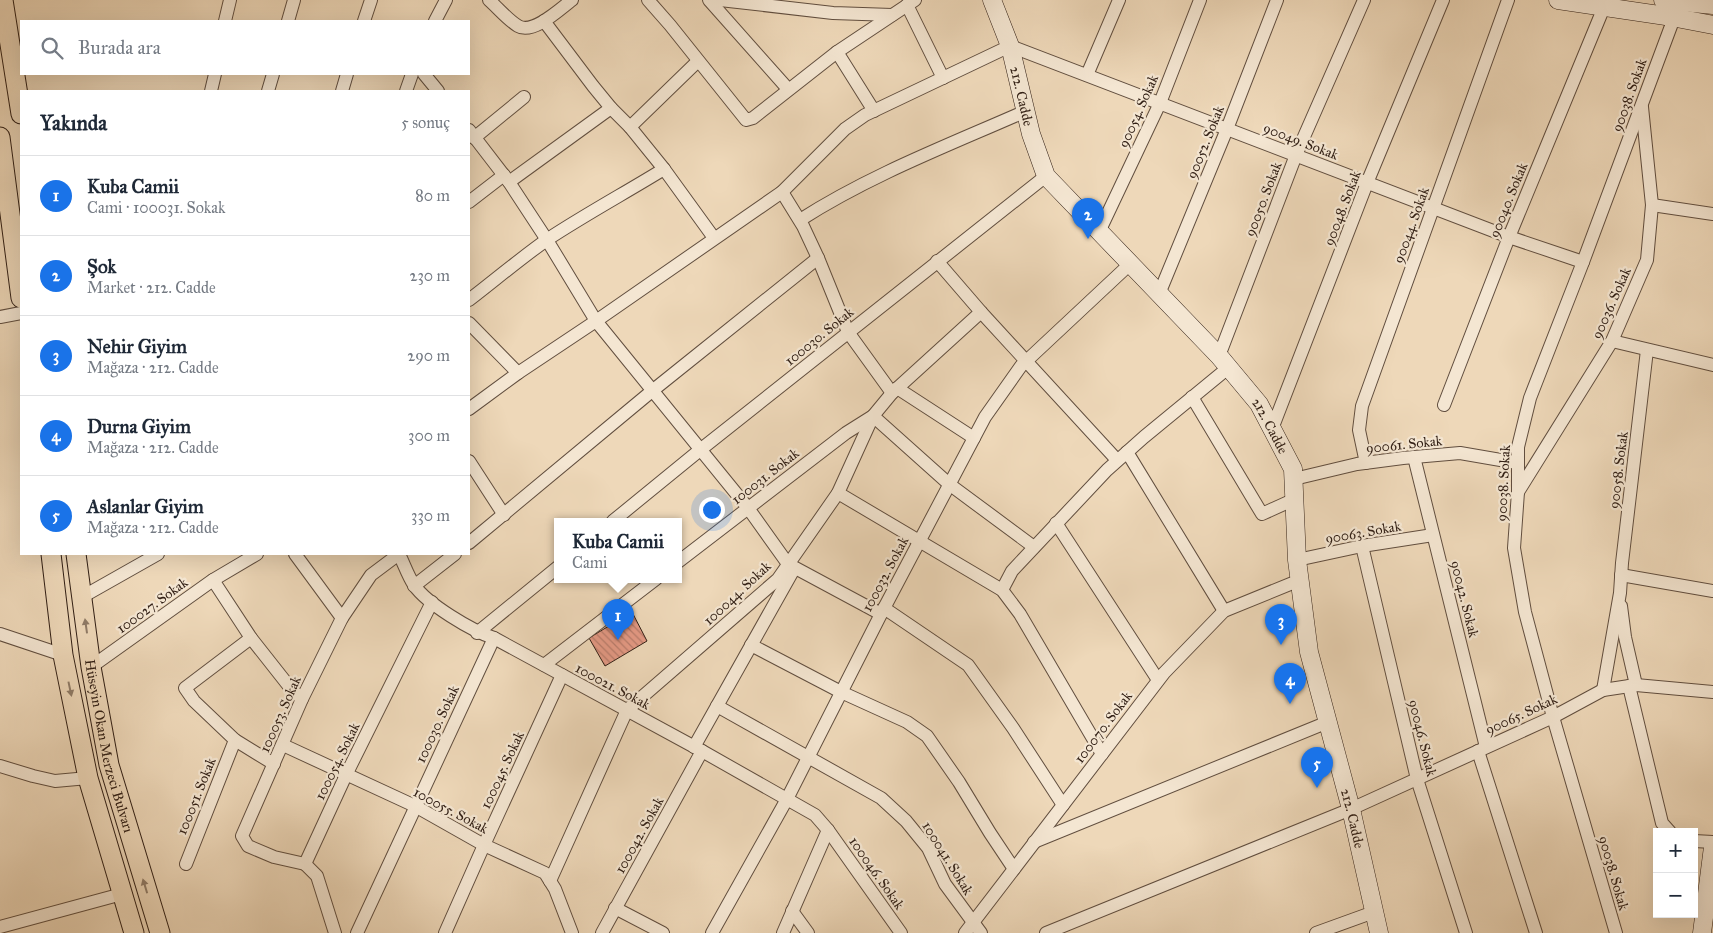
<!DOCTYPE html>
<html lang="tr">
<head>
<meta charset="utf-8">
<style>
  body { margin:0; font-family:"IM FELL Great Primer",serif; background:#f2f2f3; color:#1f2937 }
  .controls { position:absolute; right:15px; bottom:15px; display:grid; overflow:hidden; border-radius:0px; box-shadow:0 5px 20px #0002 }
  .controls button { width:45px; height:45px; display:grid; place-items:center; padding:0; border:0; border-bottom:1px solid #e0e1e3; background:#fff; color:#1f2937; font:25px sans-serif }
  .you { position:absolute; left:711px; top:509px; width:18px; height:18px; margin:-12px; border:4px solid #fff; border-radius:50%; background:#1a73e8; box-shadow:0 0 0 8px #1a73e833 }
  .badge { display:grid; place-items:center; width:32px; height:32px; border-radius:50%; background:#1a73e8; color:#fff; font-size:16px; font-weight:700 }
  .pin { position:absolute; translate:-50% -41px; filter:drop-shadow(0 1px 2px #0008) }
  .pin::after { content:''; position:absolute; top:26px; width:18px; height:15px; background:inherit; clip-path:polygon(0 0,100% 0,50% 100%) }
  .popup { position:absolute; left:554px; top:518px; width:128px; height:65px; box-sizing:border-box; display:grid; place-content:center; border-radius:0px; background:#fff; filter:drop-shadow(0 1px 4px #0005); font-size:16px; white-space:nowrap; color:#747a83 }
  .popup b { font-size:19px; color:#1f2937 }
  .popup::after { content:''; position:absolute; left:50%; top:100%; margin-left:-10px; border:10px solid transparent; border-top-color:#fff }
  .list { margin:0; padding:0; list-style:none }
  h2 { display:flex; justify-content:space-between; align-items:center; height:65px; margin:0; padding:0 20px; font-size:21px }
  h2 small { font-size:16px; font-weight:400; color:#747a83 }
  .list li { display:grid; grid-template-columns:32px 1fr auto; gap:15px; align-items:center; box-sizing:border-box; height:80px; padding:0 20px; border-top:1px solid #e0e1e3 }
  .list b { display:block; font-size:19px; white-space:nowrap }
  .list p { margin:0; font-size:16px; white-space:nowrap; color:#747a83 }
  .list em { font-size:16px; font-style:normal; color:#747a83 }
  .icon { flex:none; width:28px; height:28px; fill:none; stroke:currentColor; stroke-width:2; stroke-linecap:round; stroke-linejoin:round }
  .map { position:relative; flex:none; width:1713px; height:933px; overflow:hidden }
  .search { position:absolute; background:#fff; box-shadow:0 5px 20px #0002; left:20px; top:20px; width:450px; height:55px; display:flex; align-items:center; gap:12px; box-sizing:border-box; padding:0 18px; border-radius:0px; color:#747a83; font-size:19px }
  .panel { position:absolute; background:#fff; box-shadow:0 5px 20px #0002; left:20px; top:90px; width:450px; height:465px; border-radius:0px }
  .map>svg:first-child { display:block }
  .building { fill:url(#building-back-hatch); stroke:#322016 }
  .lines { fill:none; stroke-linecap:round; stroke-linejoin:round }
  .street-casing { stroke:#614e3f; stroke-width:14 }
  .secondary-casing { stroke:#322016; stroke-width:19 }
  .primary-casing { stroke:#322016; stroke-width:21 }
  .street { stroke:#f4e6d2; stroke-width:12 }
  .secondary { stroke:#f4e6d2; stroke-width:18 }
  .primary { stroke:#eed8b9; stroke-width:19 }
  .oneway { fill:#907c68 }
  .labels { text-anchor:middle; stroke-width:4.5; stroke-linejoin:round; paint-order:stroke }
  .street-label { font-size:14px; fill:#322016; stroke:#f4e6d2 }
</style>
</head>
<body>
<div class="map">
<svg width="1713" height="933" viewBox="0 0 1713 933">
  <defs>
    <pattern id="building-back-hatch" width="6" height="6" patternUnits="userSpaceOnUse" patternTransform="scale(1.25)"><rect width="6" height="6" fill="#e49984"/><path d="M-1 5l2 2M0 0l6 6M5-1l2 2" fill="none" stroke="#b97c6b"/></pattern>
  </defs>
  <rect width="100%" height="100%" fill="#eed8b9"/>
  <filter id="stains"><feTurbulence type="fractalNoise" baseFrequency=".004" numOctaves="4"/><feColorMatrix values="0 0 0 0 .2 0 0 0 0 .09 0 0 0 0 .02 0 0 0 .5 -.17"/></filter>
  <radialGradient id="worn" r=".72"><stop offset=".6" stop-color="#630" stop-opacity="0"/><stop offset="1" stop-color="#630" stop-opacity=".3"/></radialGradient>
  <polygon class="building" points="632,612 647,641 605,666 589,638"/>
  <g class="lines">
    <g class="street-casing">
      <g id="street">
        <path d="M489,0C498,8 508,20 518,26C533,35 560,9 572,0"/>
        <polyline points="648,0 670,25 746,120 753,118 837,52 915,0"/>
        <polyline points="709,0 788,89"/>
        <polyline points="720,0 833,13 892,15"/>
        <polyline points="907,5 943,78"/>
        <polyline points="225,21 230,0"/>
        <polyline points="288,21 294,0"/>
        <polyline points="364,21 371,0"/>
        <polyline points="435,21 446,0"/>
        <polyline points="544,21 593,86 611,108 630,127 664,169 714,238"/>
        <polyline points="837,52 874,111"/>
        <polyline points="424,74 438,91"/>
        <polyline points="1087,75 1119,0"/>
        <polyline points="211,91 215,74"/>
        <polyline points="268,91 273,74"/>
        <polyline points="342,91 347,74"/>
        <polyline points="406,91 412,74"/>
        <polyline points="630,127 698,61"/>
        <polyline points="469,130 509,182 547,240 596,321 748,508 788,564 881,614"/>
        <polyline points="474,138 524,97"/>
        <polyline points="509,182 611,108"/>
        <polyline points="782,192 803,226 818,258 848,332 892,393"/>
        <polyline points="469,202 504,175"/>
        <polyline points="1652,205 1713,214"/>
        <path d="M800,220C870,175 949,145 1026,111"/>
        <polyline points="1099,232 1160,103 1200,0"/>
        <polyline points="937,261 981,312 1117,460"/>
        <polyline points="1159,294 1227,129 1277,0"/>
        <path d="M469,300C495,280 521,258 548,239C586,214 625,193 664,169"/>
        <polyline points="0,317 21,313"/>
        <polyline points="469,323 518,373"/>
        <polyline points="1612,341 1713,365"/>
        <polyline points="1219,356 1296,155 1364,0"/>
        <polyline points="897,388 974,438"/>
        <polyline points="1192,397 1262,514 1295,499"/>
        <polyline points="1444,405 1509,237 1604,7"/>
        <polyline points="469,409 518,373 596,321 782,192 845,129 865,115 1010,46 1509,237 1583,262"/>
        <polyline points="1272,429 1367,183 1443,0"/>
        <polyline points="1127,452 1224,611"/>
        <polyline points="1414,457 1486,747"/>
        <polyline points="469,461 504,515"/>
        <polyline points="1366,463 1359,430 1362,406 1508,0"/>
        <polyline points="1294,479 1357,464 1403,458 1460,453 1518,463"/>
        <polyline points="1518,492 1612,341 1647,260 1652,205 1642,107"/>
        <polyline points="838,493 1002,590 1020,614 1102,754"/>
        <polyline points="613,521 700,450 1046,176"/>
        <polyline points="1056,523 1158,680"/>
        <polyline points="469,543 652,391 818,258"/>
        <polyline points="1362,546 1417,779 1466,933"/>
        <polyline points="295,554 342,618"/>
        <path d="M399,554C404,564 408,576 414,585C427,604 472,631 494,638L702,751L815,815L828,830L901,933"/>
        <polyline points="1297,560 1362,546 1433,535"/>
        <polyline points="678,562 846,433 873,416 949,484 1034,547"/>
        <polyline points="1621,575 1713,591"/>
        <polyline points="213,580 251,638 292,690 302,699"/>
        <polyline points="414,586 455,554"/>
        <polyline points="1002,590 1012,571 1107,470 1144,437 1228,368"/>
        <polyline points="82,597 158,554"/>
        <polyline points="1621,606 1625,637 1636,685"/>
        <polyline points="884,608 968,665 1013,728 1063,805"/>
        <polyline points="477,633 558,567"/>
        <polyline points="0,634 63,655"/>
        <polyline points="251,638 185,688 194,701 235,740 274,764"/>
        <polyline points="751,645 841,692 907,722 927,736 959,782 990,833 1014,869"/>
        <polyline points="544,665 656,579"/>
        <polyline points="91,667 213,580 257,554"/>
        <polyline points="1629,686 1662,823 1670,832"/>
        <polyline points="1603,690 1620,593 1622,563 1647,350"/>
        <polyline points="717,706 881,798 906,821 928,848 945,884 981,933"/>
        <polyline points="283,745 415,806 484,845 545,873 555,889 572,933"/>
        <polyline points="694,747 794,569"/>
        <polyline points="1478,751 1536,933"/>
        <polyline points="0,766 33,776 55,781 88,778"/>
        <polyline points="1694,841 1713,842"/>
        <polyline points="1034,842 1328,722"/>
        <polyline points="186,864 235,740"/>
        <polyline points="305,864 274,857 248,846 242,836 302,699 342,618 371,575 399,554"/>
        <polyline points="305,864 346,775 432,602"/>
        <polyline points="305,864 317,876 335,933"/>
        <polyline points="550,881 627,710 778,579 838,493 873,416 892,393 981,312"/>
        <polyline points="615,908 663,933"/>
        <polyline points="792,911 808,933"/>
        <polyline points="0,927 122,894"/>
        <polyline points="357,933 494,638"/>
        <polyline points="445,933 484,845 562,675"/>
        <polyline points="602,933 702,751"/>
        <polyline points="712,933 787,799 881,614 985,417 1021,366 1130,264"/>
        <polyline points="783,933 828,830"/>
        <polyline points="965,933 1164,673 1224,611 1300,580"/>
        <polyline points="1046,933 1351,809 1553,717 1603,690 1636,685 1713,692"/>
        <polyline points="1316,933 1374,912"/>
        <polyline points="1616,933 1553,717 1525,612 1514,548 1518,492 1518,447 1530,398 1583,262 1674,18"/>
      </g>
    </g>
    <g class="secondary-casing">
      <g id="secondary">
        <path id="s1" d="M992,0L1010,46L1031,134L1046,176L1219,356L1259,404L1293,469L1297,560L1309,652L1351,809L1379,933"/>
        <polyline points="1558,0 1666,16 1713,25"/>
        <polyline points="1663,0 1713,5"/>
        <polyline points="1702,933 1713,847"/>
      </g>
    </g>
    <g class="primary-casing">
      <g id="primary">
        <polyline points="3,0 21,114"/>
        <polyline points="0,137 21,298"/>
        <polyline points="51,554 63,655 88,778 134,933"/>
        <path id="s2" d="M76,554L91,667L109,765L160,933"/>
      </g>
    </g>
    <use href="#street" class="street"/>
    <use href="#secondary" class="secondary"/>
    <use href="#primary" class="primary"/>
  </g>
  <defs><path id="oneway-solid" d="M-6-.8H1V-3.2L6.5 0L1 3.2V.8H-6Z" transform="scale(1.25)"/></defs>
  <g class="oneway">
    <use href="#oneway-solid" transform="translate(86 626) rotate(-98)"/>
    <use href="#oneway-solid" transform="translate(70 689) rotate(78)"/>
    <use href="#oneway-solid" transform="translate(145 886) rotate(-107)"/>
  </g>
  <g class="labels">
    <g class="street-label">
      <text transform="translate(1629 95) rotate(-70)" y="5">90038. Sokak</text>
      <text dy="5" stroke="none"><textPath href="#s1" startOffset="101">212. Cadde</textPath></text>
      <text transform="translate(1138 111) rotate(-66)" y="5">90054. Sokak</text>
      <text transform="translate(1301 141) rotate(21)" y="5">90049. Sokak</text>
      <text transform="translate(1205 142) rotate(-68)" y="5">90052. Sokak</text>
      <text transform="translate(1263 199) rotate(-69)" y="5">90050. Sokak</text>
      <text transform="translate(1508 200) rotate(-68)" y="5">90040. Sokak</text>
      <text transform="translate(1342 208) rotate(-69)" y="5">90048. Sokak</text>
      <text transform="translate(1411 225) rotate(-70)" y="5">90044. Sokak</text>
      <text transform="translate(1611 303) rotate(-66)" y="5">90036. Sokak</text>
      <text transform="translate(819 336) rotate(-39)" y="5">100030. Sokak</text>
      <text dy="5" stroke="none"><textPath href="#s1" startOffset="521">212. Cadde</textPath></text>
      <text transform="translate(1404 444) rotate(-6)" y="5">90061. Sokak</text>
      <text transform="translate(1618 470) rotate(-83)" y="5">90058. Sokak</text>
      <text transform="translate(765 476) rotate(-38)" y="5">100031. Sokak</text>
      <text transform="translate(1503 483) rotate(-87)" y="5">90038. Sokak</text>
      <text transform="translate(1363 532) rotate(-10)" y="5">90063. Sokak</text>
      <text transform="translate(885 574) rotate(-62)" y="5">100032. Sokak</text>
      <text transform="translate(737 593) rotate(-43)" y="5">100044. Sokak</text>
      <text transform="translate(1465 599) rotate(76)" y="5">90042. Sokak</text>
      <text transform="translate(152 605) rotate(-36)" y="5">100027. Sokak</text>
      <text transform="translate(613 686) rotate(28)" y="5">100021. Sokak</text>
      <text transform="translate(280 714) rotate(-66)" y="5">100053. Sokak</text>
      <text transform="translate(1521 714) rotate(-25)" y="5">90065. Sokak</text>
      <text transform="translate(437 724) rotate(-65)" y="5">100030. Sokak</text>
      <text transform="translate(1103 727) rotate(-53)" y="5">100070. Sokak</text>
      <text transform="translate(1423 738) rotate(76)" y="5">90046. Sokak</text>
      <text dy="5" stroke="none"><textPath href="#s2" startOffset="195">Hüseyin Okan Merzeci Bulvarı</textPath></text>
      <text transform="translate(337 761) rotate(-64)" y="5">100054. Sokak</text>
      <text transform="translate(502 770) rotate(-65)" y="5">100045. Sokak</text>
      <text transform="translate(196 796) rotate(-68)" y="5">100051. Sokak</text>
      <text transform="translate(451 810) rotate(28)" y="5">100055. Sokak</text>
      <text dy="5" stroke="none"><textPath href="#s1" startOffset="926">212. Cadde</textPath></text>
      <text transform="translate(639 835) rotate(-61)" y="5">100042. Sokak</text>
      <text transform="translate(948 858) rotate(58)" y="5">100041. Sokak</text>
      <text transform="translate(877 873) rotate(55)" y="5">100046. Sokak</text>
      <text transform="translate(1614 873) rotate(74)" y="5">90038. Sokak</text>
    </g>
  </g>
  <rect width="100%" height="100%" filter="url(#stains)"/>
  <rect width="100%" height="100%" fill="url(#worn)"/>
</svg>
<div class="controls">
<button>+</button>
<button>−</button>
</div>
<div class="you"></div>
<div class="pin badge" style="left:618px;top:640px">1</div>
<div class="popup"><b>Kuba Camii</b>Cami</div>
<div class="pin badge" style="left:1088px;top:239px">2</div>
<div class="pin badge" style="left:1281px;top:645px">3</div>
<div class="pin badge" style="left:1290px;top:704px">4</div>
<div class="pin badge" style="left:1317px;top:788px">5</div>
<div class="search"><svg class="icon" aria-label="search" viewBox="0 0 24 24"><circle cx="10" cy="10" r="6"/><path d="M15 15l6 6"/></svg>Burada ara</div>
<section class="panel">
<h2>Yakında<small>5 sonuç</small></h2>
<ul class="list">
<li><span class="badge">1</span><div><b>Kuba Camii</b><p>Cami · 100031. Sokak</p></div><em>80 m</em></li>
<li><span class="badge">2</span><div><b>Şok</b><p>Market · 212. Cadde</p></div><em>230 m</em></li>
<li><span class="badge">3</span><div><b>Nehir Giyim</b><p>Mağaza · 212. Cadde</p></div><em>290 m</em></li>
<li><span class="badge">4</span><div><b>Durna Giyim</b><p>Mağaza · 212. Cadde</p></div><em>300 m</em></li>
<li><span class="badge">5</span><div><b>Aslanlar Giyim</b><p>Mağaza · 212. Cadde</p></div><em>330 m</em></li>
</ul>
</section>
</div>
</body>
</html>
